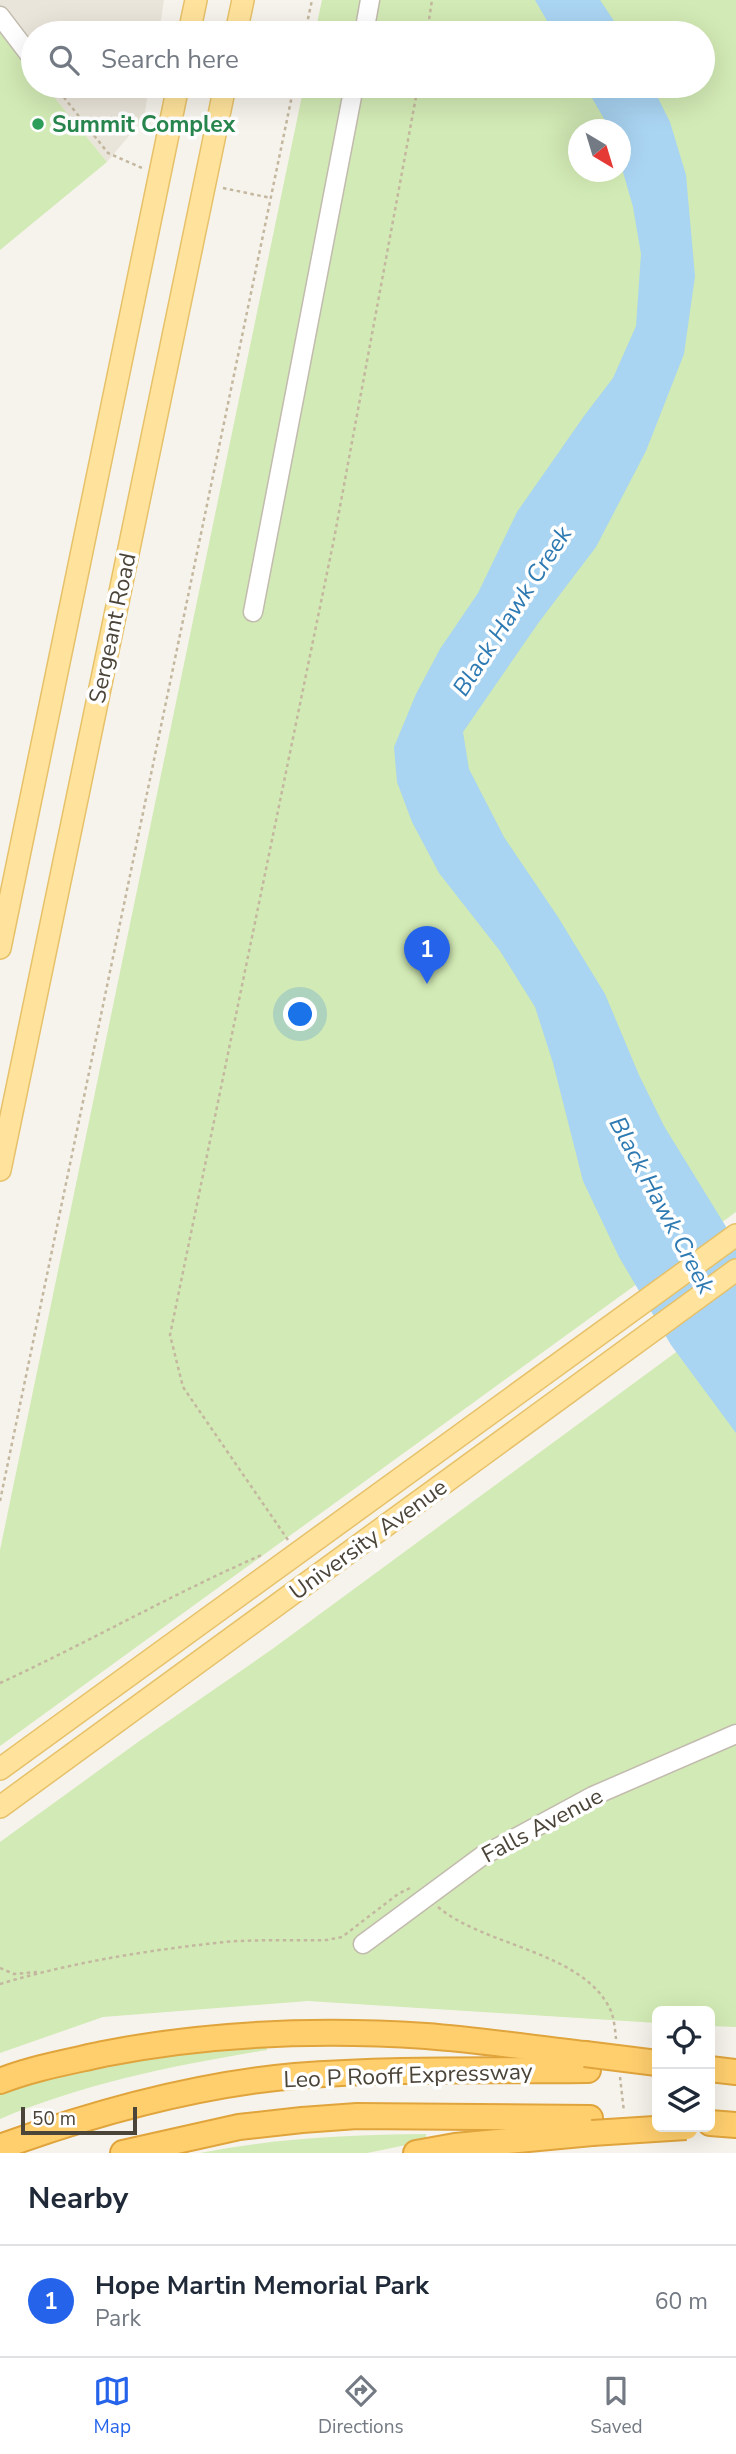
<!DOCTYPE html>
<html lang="en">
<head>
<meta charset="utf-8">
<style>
  body { margin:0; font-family:"Nunito Sans",sans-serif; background:#f6f6f7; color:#1f2937 }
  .controls { position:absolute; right:21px; bottom:21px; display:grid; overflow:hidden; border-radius:10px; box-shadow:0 7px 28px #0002 }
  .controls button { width:63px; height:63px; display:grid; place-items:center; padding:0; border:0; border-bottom:2px solid #e0e1e3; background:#fff; color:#1f2937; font:35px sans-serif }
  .compass { position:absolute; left:568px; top:119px; width:63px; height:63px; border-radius:50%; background:#fff; box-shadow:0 7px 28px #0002; rotate:142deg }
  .scale { position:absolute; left:21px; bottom:18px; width:116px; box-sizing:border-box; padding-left:7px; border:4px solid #4b4439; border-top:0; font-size:19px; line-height:24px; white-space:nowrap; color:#4b4439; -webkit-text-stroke:5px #fff; paint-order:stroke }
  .you { position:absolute; left:301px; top:1015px; width:24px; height:24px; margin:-18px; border:5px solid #fff; border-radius:50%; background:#1a73e8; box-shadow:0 0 0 10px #1a73e833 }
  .badge { display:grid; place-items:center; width:46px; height:46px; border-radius:50%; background:#2563eb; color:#fff; font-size:23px; font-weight:700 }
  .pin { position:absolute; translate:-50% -58px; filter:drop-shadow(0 2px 4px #0008) }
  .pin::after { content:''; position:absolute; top:37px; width:24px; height:21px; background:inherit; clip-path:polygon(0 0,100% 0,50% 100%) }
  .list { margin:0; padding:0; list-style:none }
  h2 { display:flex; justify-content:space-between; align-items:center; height:91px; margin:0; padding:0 28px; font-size:30px }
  h2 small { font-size:23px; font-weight:400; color:#747a83 }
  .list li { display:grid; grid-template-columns:46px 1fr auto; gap:21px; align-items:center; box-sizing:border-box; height:112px; padding:0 28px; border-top:2px solid #e0e1e3 }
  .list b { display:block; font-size:26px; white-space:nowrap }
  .list p { margin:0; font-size:23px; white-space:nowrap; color:#747a83 }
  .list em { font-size:23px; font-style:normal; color:#747a83 }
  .icon { flex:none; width:38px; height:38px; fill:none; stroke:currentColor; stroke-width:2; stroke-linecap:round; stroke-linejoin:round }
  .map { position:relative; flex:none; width:736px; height:2153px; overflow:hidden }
  .search { position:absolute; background:#fff; box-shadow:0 7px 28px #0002; left:21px; right:21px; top:21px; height:77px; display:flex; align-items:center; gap:18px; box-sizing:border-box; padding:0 24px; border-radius:38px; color:#747a83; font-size:26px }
  .sheet { height:203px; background:#fff }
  nav { display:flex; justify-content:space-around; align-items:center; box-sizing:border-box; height:98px; border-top:2px solid #e0e1e3; background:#fff; font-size:19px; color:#747a83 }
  nav a { display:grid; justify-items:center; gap:4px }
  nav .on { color:#2563eb }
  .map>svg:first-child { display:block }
  .residential { fill:#eae5da }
  .green { fill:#d2eab5; fill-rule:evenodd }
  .water { fill:#a9d4f2 }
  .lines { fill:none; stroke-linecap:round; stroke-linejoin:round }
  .minor-casing { stroke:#c2bbae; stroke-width:21 }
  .major-casing { stroke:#e6c16a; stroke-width:24 }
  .highway-casing { stroke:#e0a43c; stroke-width:28 }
  .path { stroke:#c4b79f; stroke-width:2.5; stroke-dasharray:3.5 3.5; stroke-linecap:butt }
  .minor { stroke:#fff; stroke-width:18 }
  .major { stroke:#ffe39c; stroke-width:21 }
  .highway { stroke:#ffcf6e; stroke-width:24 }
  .highway-bridge-casing { stroke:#e0a43c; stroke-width:28; stroke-linecap:butt }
  .highway-bridge { stroke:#ffcf6e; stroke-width:24 }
  .leisure-dot { fill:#2e9e5b; stroke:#fff; stroke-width:2.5 }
  .labels { text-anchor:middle; stroke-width:7; stroke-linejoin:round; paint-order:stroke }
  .leisure-label { font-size:23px; font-weight:bold; fill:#27864d; stroke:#fff; text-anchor:start }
  .street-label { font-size:23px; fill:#4b4439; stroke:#fff }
  .water-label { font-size:24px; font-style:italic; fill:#2e7ab2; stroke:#fff }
</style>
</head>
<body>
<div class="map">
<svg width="736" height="2153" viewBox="0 0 736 2153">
  <rect width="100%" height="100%" fill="#f6f3ec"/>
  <g class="residential">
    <polygon points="0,0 164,0 159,33 33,33 33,72 0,31"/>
    <polygon points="45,86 149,86 144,118 107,162"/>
  </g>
  <g class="green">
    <path d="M322,0H736V1212L0,1746V1550L304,86H703V33H315ZM578,130H620V172H578Z"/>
    <polygon points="0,31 33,72 33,86 45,86 107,162 0,250"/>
    <polygon points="736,1308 736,2027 710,2026 710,2011 657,2011 657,2023 308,2001 103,2017 0,2053 0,1842 138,1742 271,1650"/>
    <path d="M266,2044L267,2050C177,2065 85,2083 0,2119V2090L140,2055Z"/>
    <path d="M426,2134V2141L367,2153H200C275,2138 350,2135 426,2134Z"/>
  </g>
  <g class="water">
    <polygon points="535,0 600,0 622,33 554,33"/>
    <polygon points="585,86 652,86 670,122 686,175 695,276 684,354 646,451 596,547 539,622 463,732 469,769 504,837 558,917 605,994 639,1075 664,1126 736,1243 736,1433 671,1345 619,1257 583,1181 553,1063 535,1007 500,951 439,873 412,822 397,782 394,747 416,694 440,649 478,593 517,512 584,416 613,378 636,326 641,254 633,207 621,165 620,130 610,129"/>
  </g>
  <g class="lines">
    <g class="minor-casing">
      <g id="minor">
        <polyline points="0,16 32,58"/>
        <polyline points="364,33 370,0"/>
        <polyline points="253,612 354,86"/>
        <polyline points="363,1944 482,1856 593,1796 736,1734"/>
      </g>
    </g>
    <g class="major-casing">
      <g id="major">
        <polyline points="189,33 196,0"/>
        <polyline points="236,33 243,0"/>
        <polyline points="0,948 178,86"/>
        <polyline points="0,1170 225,86"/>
        <polyline points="0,1769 736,1235"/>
        <polyline points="0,1807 736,1270"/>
      </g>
    </g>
    <g class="highway-casing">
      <g id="highway">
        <polyline points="710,2069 736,2072"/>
        <path d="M0,2081C33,2068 68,2062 103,2054C209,2033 318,2029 426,2036C479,2040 532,2048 585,2054"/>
        <polyline points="710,2123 736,2125"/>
        <path d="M0,2147C94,2113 195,2085 295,2076C392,2068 490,2071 588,2070"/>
        <polyline points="123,2153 239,2127 302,2120 357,2116 590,2118"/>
        <polyline points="416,2153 455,2146 592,2133"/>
      </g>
    </g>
    <g class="path">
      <polyline points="305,33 312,0"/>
      <polyline points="427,33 432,0"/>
      <polyline points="55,86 108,153 142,168"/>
      <polyline points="223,188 271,198"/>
      <polyline points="0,1501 294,86"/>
      <polyline points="288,1540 183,1387 170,1335 334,539 418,86"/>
      <path d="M0,1683C89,1642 174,1593 264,1554"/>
      <path d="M438,1907C484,1946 580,1951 609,2007C614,2016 615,2029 616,2039"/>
      <polyline points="0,1968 14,1974 37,1972"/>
      <path d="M0,1984C73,1962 149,1950 225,1942C259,1939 293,1941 327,1940L342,1937L398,1894L410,1888"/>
      <polyline points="620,2077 624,2112"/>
    </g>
    <use href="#minor" class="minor"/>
    <use href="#major" class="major"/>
    <use href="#highway" class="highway"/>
    <g class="highway-bridge-casing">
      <g id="highway-bridge">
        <polyline points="585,2054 657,2063"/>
        <polyline points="592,2133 686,2127"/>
      </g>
    </g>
    <use href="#highway-bridge" class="highway-bridge"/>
  </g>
  <circle class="leisure-dot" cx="38" cy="124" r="7"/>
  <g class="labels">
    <g class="leisure-label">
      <text x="52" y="132">Summit Complex</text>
    </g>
    <g class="street-label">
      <text transform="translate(112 628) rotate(-78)" y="8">Sergeant Road</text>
      <text transform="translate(368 1539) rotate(-36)" y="8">University Avenue</text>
      <text transform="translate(542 1825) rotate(-28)" y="8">Falls Avenue</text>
      <text transform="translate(408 2075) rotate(-2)" y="8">Leo P Rooff Expressway</text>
    </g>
    <g class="water-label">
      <text transform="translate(512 611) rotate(-57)" y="8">Black Hawk Creek</text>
      <text transform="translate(662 1205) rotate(62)" y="8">Black Hawk Creek</text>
    </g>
  </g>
</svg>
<div class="controls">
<button><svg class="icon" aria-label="locate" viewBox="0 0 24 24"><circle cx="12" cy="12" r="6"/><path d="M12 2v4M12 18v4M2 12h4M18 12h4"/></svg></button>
<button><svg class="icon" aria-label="layers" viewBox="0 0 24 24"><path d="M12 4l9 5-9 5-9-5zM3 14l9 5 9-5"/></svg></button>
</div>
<svg class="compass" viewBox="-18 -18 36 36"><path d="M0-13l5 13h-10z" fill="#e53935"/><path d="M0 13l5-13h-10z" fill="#747a83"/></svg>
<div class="scale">50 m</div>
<div class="you"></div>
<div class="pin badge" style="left:427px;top:984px">1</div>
<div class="search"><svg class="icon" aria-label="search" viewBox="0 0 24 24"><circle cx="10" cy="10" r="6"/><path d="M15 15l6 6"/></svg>Search here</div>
</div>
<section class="sheet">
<h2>Nearby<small></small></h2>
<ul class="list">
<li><span class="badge">1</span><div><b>Hope Martin Memorial Park</b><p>Park</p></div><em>60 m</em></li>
</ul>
</section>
<nav>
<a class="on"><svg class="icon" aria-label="map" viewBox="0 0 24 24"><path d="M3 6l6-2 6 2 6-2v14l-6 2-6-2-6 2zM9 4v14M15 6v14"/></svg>Map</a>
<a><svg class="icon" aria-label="directions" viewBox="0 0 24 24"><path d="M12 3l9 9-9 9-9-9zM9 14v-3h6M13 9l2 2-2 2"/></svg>Directions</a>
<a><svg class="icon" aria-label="saved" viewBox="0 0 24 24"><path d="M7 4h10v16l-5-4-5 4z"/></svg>Saved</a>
</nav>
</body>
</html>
